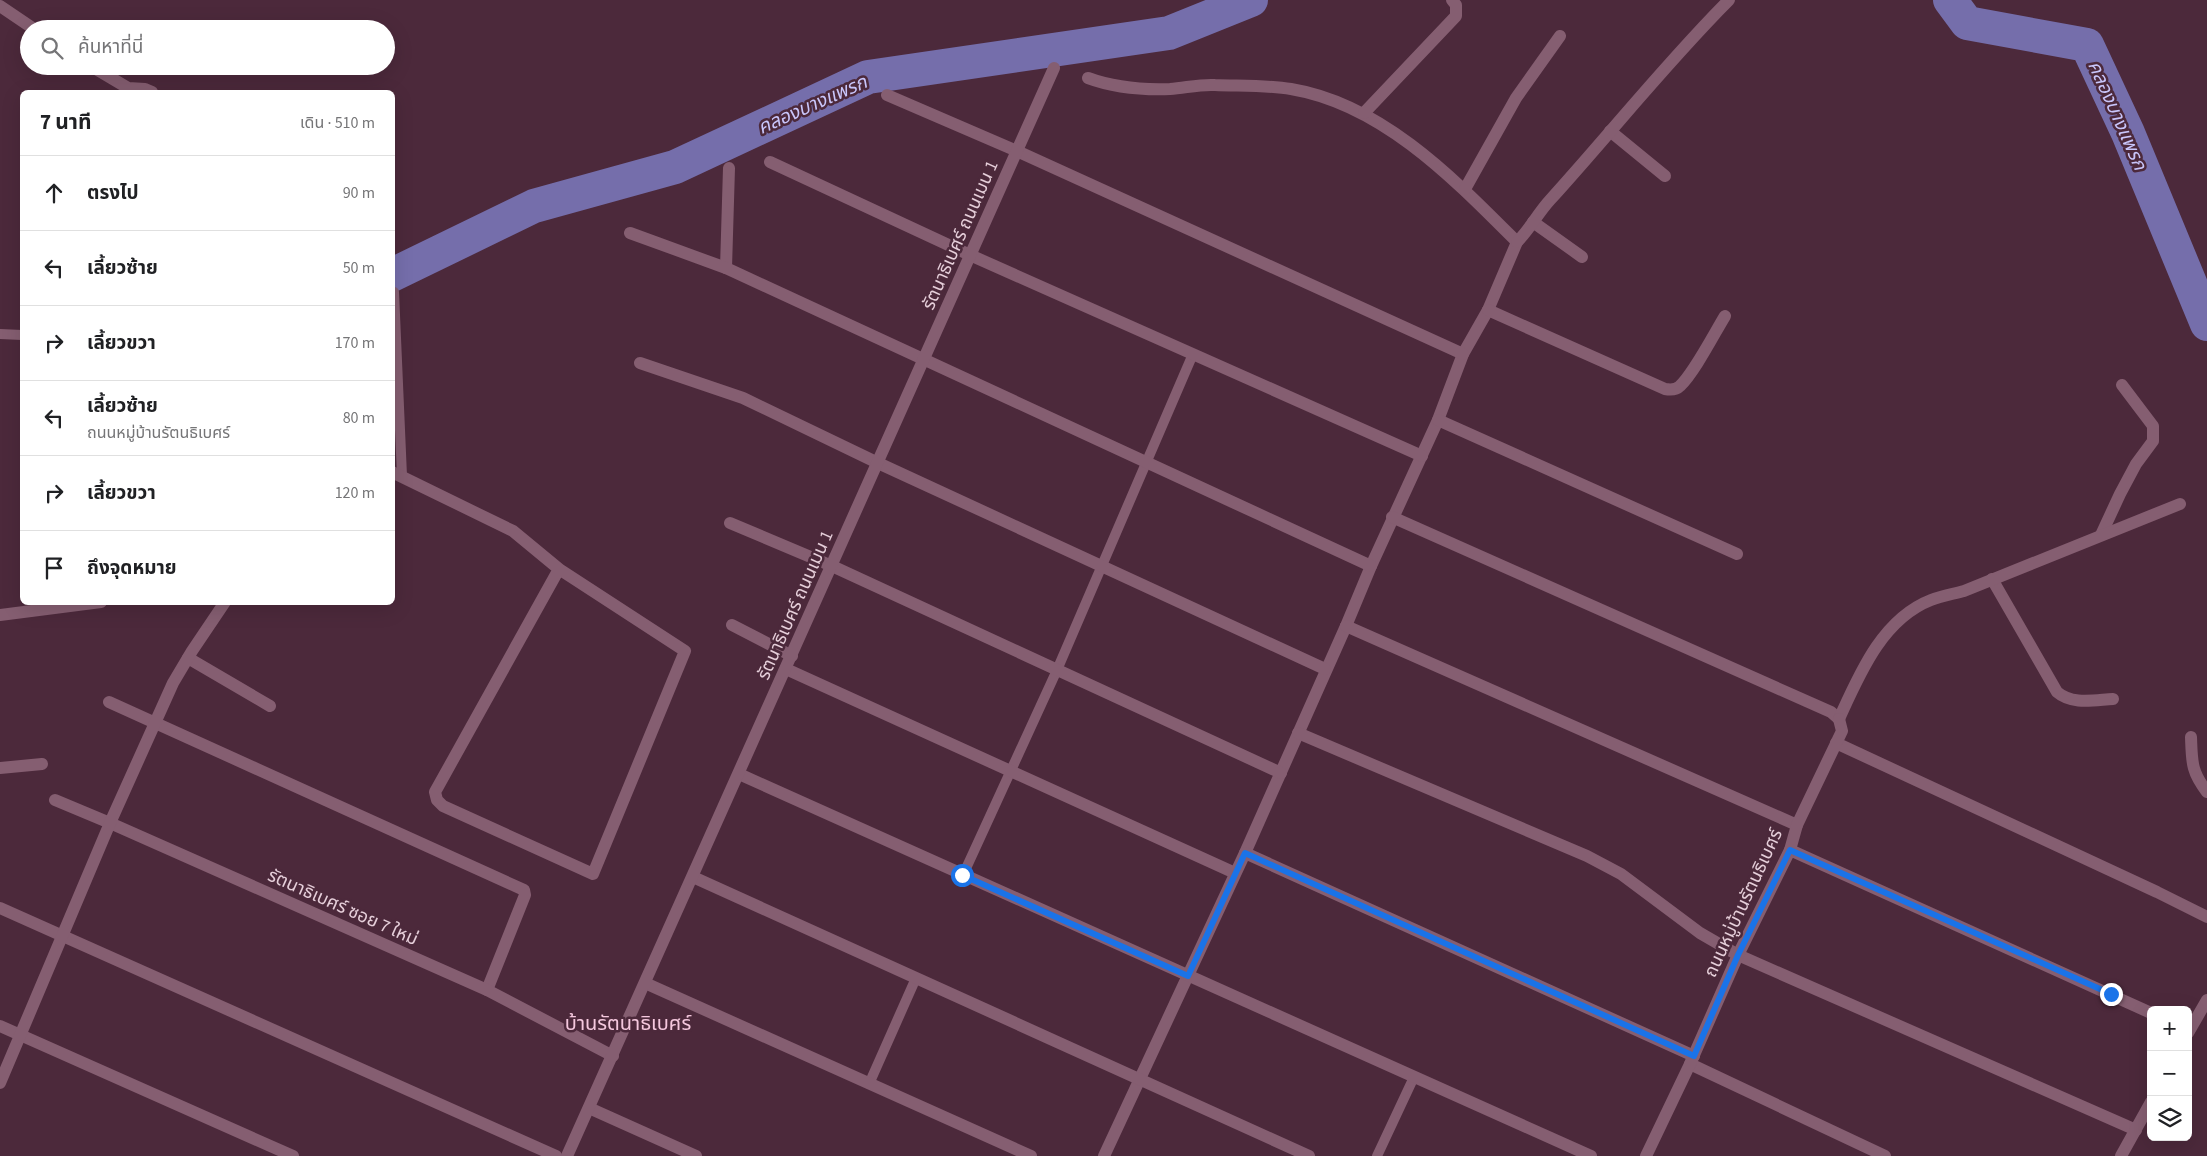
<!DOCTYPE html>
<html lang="th">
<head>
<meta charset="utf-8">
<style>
  body { margin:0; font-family:"Source Sans 3","Noto Sans Thai",sans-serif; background:#f6f6f6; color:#202124 }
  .controls { position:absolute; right:15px; bottom:15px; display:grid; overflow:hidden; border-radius:8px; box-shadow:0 5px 20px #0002 }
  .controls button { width:45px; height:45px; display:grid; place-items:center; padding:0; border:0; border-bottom:1px solid #e0e0e0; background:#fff; color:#202124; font:25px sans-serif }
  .stop { position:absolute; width:15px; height:15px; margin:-11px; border:4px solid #1a73e8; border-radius:50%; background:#fff }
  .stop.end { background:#1a73e8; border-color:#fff; box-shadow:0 1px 5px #0008 }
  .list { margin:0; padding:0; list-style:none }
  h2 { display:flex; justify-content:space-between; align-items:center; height:65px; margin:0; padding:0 20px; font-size:21px }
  h2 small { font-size:16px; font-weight:400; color:#757577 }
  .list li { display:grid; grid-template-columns:32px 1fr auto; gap:15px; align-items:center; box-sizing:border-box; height:75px; padding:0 20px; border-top:1px solid #e0e0e0 }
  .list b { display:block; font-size:19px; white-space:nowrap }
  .list p { margin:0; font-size:16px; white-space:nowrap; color:#757577 }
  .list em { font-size:16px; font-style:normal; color:#757577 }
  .icon { flex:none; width:28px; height:28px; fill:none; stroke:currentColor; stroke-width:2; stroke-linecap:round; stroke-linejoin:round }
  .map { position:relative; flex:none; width:2207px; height:1156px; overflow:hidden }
  .search { position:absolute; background:#fff; box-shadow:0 5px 20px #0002; left:20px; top:20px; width:375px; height:55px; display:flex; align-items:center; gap:12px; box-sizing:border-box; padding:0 18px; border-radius:28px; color:#757577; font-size:19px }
  .panel { position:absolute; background:#fff; box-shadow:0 5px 20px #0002; left:20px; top:90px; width:375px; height:515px; border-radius:8px }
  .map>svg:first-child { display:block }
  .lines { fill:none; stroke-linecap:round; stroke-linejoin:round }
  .river { stroke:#756eab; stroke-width:34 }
  .service { stroke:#855e71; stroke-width:10 }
  .minor { stroke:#855e71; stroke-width:12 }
  .route { stroke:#1a73e8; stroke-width:6 }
  .labels { text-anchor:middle; stroke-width:5; stroke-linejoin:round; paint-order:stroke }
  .street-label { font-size:18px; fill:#e6cfda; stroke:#4c293b }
  .water-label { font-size:19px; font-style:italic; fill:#c9c6fb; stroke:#4c293b }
  .quarter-label { font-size:20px; fill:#f5c8de; stroke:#4c293b }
</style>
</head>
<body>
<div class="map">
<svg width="2207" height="1156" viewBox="0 0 2207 1156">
  <rect width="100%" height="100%" fill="#4c293b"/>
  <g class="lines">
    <g class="river">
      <polyline points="1950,0 1967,23 2087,45 2128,133 2207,324"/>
      <polyline points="392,275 534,206 675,167 868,77 1169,33 1251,0"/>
    </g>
    <g class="service">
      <polyline points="394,292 402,476"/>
      <polyline points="0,334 22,335"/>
      <polyline points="963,875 1057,670 1193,354"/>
      <polyline points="869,1084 916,978"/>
      <polyline points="1377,1156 1414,1077"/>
    </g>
    <g class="minor">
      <polyline points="0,6 34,29"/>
      <polyline points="91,66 128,88 145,89 152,92"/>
      <path d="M1088,78C1115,88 1141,90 1170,89C1185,88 1200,84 1215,85C1240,86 1267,85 1291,89C1382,104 1454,179 1517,242L1488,310L1463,354L1438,420L1371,566L1346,626L1245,853L1104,1156"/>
      <polyline points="887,95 1017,151 1463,354"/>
      <polyline points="1364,113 1456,16 1456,5 1452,0"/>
      <polyline points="1610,131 1665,176"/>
      <polyline points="770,162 970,255 1422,456"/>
      <polyline points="729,168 726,268 1371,566"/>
      <polyline points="1465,189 1516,98 1560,36"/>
      <polyline points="1533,222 1582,257"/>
      <polyline points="630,233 726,268"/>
      <path d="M1517,242C1530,229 1538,213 1550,200C1610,134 1666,63 1729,0"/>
      <path d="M1488,310L1665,389C1670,390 1676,390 1680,386C1694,373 1714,334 1725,316"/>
      <polyline points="640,363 743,398 878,463 1325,669"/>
      <polyline points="1438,420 1737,554"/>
      <polyline points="392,472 513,531 559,569 435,792 437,800 443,806 593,874 685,651 559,569"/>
      <polyline points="1392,517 1831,712 1839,719"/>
      <polyline points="730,523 832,566 1281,773"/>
      <polyline points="2101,535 2120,494 2136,464 2153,441 2153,426 2122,385"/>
      <path d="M1992,579L2057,692C2072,705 2094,700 2113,699"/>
      <polyline points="0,615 101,602"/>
      <polyline points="732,625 792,656"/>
      <polyline points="1346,626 1797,825"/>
      <polyline points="188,658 270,706"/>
      <polyline points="786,669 1235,873"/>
      <polyline points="109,702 524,890 525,895 487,990"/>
      <path d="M1839,719C1859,675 1882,619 1931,600C1941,596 1953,594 1964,591L2180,504"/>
      <polyline points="1298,733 1587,856 1621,874 1700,933 1738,955 2136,1130"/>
      <path d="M2191,737C2192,762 2191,771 2207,792"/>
      <polyline points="1836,743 2157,892 2207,917"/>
      <polyline points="0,768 42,764"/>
      <polyline points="739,774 1591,1156"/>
      <polyline points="55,800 110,823 487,990 613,1056"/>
      <polyline points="1790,850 2151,1013"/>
      <polyline points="1245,853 1694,1056"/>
      <polyline points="693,877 1309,1156"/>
      <polyline points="0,908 556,1156"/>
      <polyline points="645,983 1031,1156"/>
      <polyline points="0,1026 293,1156"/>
      <polyline points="2188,1033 2207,1000"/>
      <polyline points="1690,1064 1885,1156"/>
      <polyline points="0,1083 110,823 173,683 192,651 225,602"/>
      <polyline points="589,1108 696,1156"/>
      <polyline points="567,1156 1054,68"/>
      <polyline points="1646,1156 1690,1064 1738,955 1790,850 1797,825 1842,731 1839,719"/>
      <polyline points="2121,1156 2151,1102"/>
    </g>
  </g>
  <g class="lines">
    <polyline class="route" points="962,875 1188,976 1245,853 1694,1056 1738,955 1790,850 2111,994"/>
  </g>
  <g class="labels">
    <g class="street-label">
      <text transform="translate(960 235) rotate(-66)" y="6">รัตนาธิเบศร์ ถนนเมน 1</text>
      <text transform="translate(795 605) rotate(-66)" y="6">รัตนาธิเบศร์ ถนนเมน 1</text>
      <text transform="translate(1743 903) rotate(-65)" y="6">ถนนหมู่บ้านรัตนธิเบศร์</text>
      <text transform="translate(343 907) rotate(24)" y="6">รัตนาธิเบศร์ ซอย 7 ใหม่</text>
    </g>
    <g class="water-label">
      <text transform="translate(812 104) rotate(-24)" y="7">คลองบางแพรก</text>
      <text transform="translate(2118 115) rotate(66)" y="7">คลองบางแพรก</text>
    </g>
    <g class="quarter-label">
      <text x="628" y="1030">บ้านรัตนาธิเบศร์</text>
    </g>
  </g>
</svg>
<div class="controls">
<button>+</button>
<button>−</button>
<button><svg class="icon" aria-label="layers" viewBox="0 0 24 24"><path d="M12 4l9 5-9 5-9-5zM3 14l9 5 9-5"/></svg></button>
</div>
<div class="stop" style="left:962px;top:875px"></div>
<div class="stop end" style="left:2111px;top:994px"></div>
<div class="search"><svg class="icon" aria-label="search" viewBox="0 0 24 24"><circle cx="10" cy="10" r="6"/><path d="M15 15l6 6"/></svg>ค้นหาที่นี่</div>
<section class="panel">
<h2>7 นาที<small>เดิน · 510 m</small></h2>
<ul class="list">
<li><svg class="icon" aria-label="ahead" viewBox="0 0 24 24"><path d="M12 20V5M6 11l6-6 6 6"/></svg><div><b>ตรงไป</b></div><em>90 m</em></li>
<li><svg class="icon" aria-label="left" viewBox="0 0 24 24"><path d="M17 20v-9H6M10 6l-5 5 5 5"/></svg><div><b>เลี้ยวซ้าย</b></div><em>50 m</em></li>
<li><svg class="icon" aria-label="right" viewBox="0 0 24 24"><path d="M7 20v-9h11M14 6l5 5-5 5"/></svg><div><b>เลี้ยวขวา</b></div><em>170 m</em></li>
<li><svg class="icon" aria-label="left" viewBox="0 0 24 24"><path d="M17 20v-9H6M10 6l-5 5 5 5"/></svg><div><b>เลี้ยวซ้าย</b><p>ถนนหมู่บ้านรัตนธิเบศร์</p></div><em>80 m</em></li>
<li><svg class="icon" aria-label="right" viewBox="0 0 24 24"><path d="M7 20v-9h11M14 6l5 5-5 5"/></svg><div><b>เลี้ยวขวา</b></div><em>120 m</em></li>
<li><svg class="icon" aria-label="arrive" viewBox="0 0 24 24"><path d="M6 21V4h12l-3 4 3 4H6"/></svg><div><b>ถึงจุดหมาย</b></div></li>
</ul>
</section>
</div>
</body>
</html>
